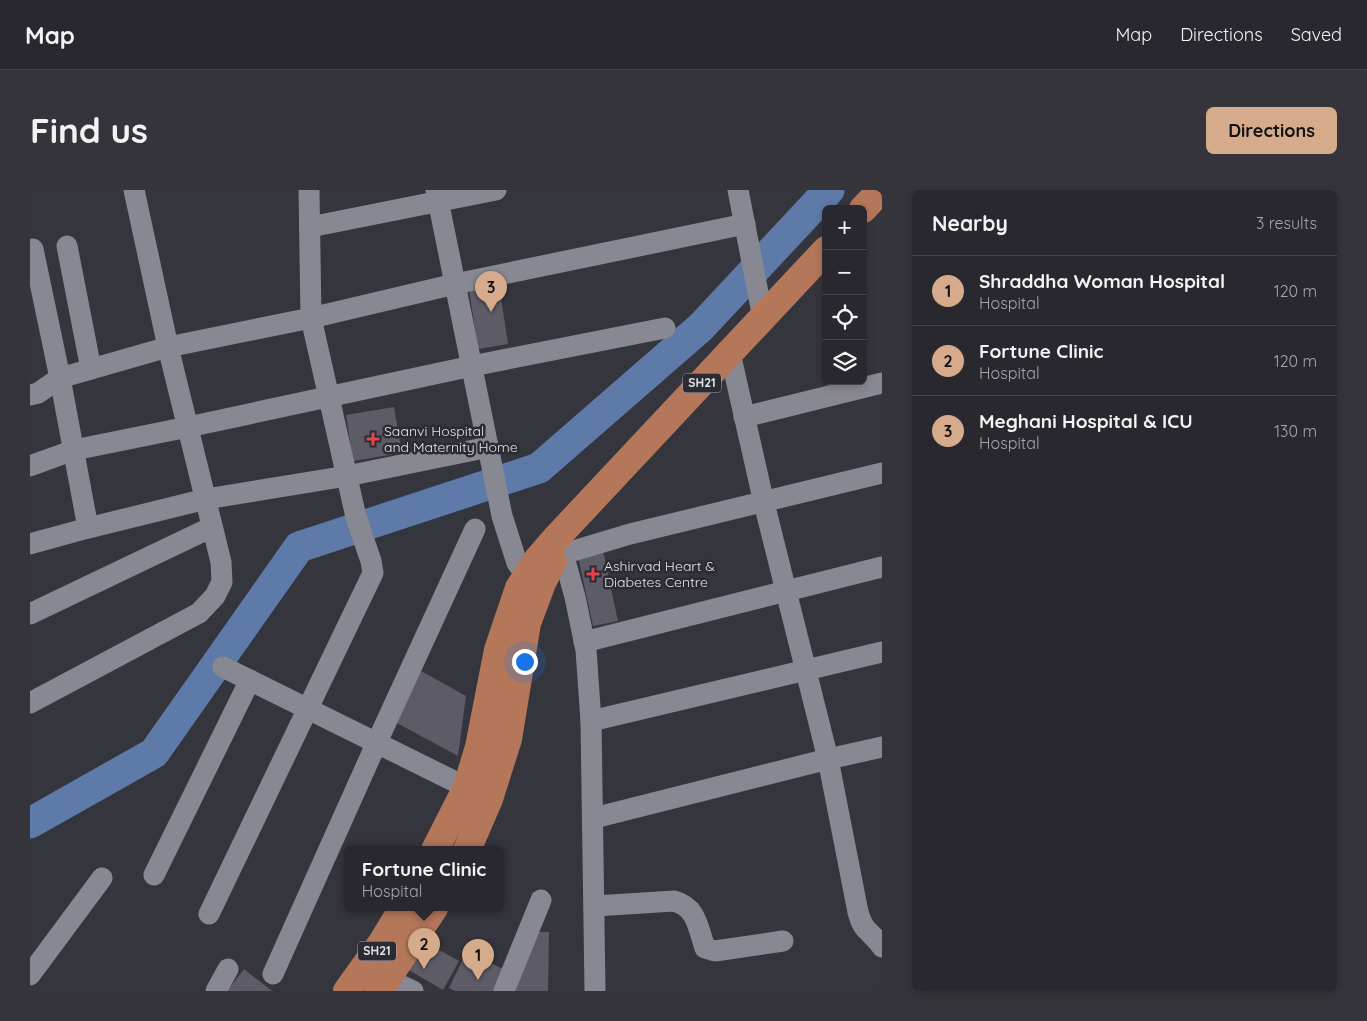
<!DOCTYPE html>
<html lang="en">
<head>
<meta charset="utf-8">
<style>
  body { margin:0; font-family:Quicksand,sans-serif; background:#34343a; color:#f1f3f6 }
  .controls { position:absolute; right:15px; top:15px; display:grid; overflow:hidden; border-radius:8px; box-shadow:0 2px 8px #0003 }
  .controls button { width:45px; height:45px; display:grid; place-items:center; padding:0; border:0; border-bottom:1px solid #44444a; background:#28282e; color:#f1f3f6; font:25px sans-serif }
  .you { position:absolute; left:494px; top:471px; width:18px; height:18px; margin:-12px; border:4px solid #fff; border-radius:50%; background:#1a73e8; box-shadow:0 0 0 8px #1a73e833 }
  .badge { display:grid; place-items:center; width:32px; height:32px; border-radius:50%; background:#d6ab8b; color:#111; font-size:16px; font-weight:700 }
  .pin { position:absolute; translate:-50% -41px; filter:drop-shadow(0 1px 2px #0008) }
  .pin::after { content:''; position:absolute; top:26px; width:18px; height:15px; background:inherit; clip-path:polygon(0 0,100% 0,50% 100%) }
  .popup { position:absolute; left:314px; top:656px; width:160px; height:65px; box-sizing:border-box; display:grid; place-content:center; border-radius:8px; background:#28282e; filter:drop-shadow(0 1px 4px #0005); font-size:16px; white-space:nowrap; color:#a5a6aa }
  .popup b { font-size:19px; color:#f1f3f6 }
  .popup::after { content:''; position:absolute; left:50%; top:100%; margin-left:-10px; border:10px solid transparent; border-top-color:#28282e }
  .list { margin:0; padding:0; list-style:none }
  h2 { display:flex; justify-content:space-between; align-items:center; height:65px; margin:0; padding:0 20px; font-size:21px }
  h2 small { font-size:16px; font-weight:400; color:#a5a6aa }
  .list li { display:grid; grid-template-columns:32px 1fr auto; gap:15px; align-items:center; box-sizing:border-box; height:70px; padding:0 20px; border-top:1px solid #44444a }
  .list b { display:block; font-size:19px; white-space:nowrap }
  .list p { margin:0; font-size:16px; white-space:nowrap; color:#a5a6aa }
  .list em { font-size:16px; font-style:normal; color:#a5a6aa }
  .icon { flex:none; width:28px; height:28px; fill:none; stroke:currentColor; stroke-width:2; stroke-linecap:round; stroke-linejoin:round }
  .map { position:relative; flex:none; width:852px; height:801px; overflow:hidden; border-radius:8px }
  header { display:flex; align-items:center; gap:30px; box-sizing:border-box; height:70px; padding:0 25px; background:#28282e; border-bottom:1px solid #44444a }
  header strong { font-size:24px }
  nav { display:flex; gap:28px; margin-inline-start:auto; font-size:18px }
  .intro { display:flex; align-items:center; justify-content:space-between; box-sizing:border-box; height:120px; padding:0 30px }
  h1 { margin:0; font-size:35px }
  .button { padding:12px 22px; border-radius:8px; background:#d6ab8b; color:#111; font-size:18px; font-weight:700 }
  main { display:flex; gap:30px; padding:0 30px }
  aside { flex:1; background:#28282e; border-radius:8px; box-shadow:0 2px 8px #0003 }
  .map>svg:first-child { display:block }
  .lines { fill:none; stroke-linecap:round; stroke-linejoin:round }
  .river { stroke:#5e7aa9; stroke-width:31 }
  .building { fill:#5d5c66 }
  .minor { stroke:#888892; stroke-width:21 }
  .major { stroke:#b4775a; stroke-width:28 }
  .health-dot { fill:#e0444e; stroke:#2b2b33; stroke-width:2 }
  .labels { text-anchor:middle; stroke-width:5; stroke-linejoin:round; paint-order:stroke }
  .shield { fill:#2b2b33; stroke:#ababb1; stroke-width:1 }
  .shield-label { font-size:12px; font-weight:bold; fill:#e2e2e7 }
  .poi-label { font-size:14px; fill:#e2e2e7; stroke:#2b2b33; text-anchor:start }
</style>
</head>
<body>
<header>
<strong>Map</strong>
<nav><a>Map</a><a>Directions</a><a>Saved</a></nav>
</header>
<div class="intro"><h1>Find us</h1><a class="button">Directions</a></div>
<main>
<div class="map">
<svg width="852" height="801" viewBox="0 0 852 801">
  <rect width="100%" height="100%" fill="#35353d"/>
  <g class="lines">
    <polyline class="river" points="0,633 124,563 269,357 509,278 671,137 799,0"/>
  </g>
  <g class="building">
    <polygon points="468,88 478,154 448,159 438,93"/>
    <polygon points="364,217 372,263 323,271 316,225"/>
    <polygon points="572,356 588,431 563,436 547,362"/>
    <polygon points="391,481 436,506 428,566 365,532"/>
    <polygon points="506,742 519,742 518,801 482,801"/>
    <polygon points="393,751 429,771 413,800 377,779"/>
    <polygon points="437,761 475,780 465,801 425,801 419,798"/>
    <polygon points="214,779 242,801 197,801"/>
  </g>
  <g class="lines">
    <g class="minor">
      <polyline points="406,0 472,326 487,373 496,385 510,392"/>
      <polyline points="708,0 733,128"/>
      <polyline points="280,37 466,0"/>
      <polyline points="37,56 61,179"/>
      <polyline points="3,59 30,188 58,338"/>
      <path d="M700,163L734,313L798,569L828,722C830,729 832,736 838,741C843,747 848,750 852,757"/>
      <polyline points="0,205 8,203 30,188 138,157 281,128 425,94 715,34"/>
      <polyline points="714,227 852,193"/>
      <polyline points="0,276 44,260 158,237 442,176 635,138"/>
      <polyline points="0,354 58,338 176,309 317,286 459,257"/>
      <polyline points="531,356 545,407 556,460 561,531 565,801"/>
      <polyline points="533,364 600,344 852,283"/>
      <polyline points="0,424 182,337"/>
      <polyline points="554,452 852,377"/>
      <polyline points="193,477 450,604"/>
      <polyline points="0,513 169,423 185,406 192,392 191,372 138,157 104,0"/>
      <polyline points="561,531 852,462"/>
      <polyline points="564,628 798,569 852,557"/>
      <polyline points="124,685 220,490"/>
      <path d="M565,716L644,711C667,717 668,738 675,758L685,761L753,751"/>
      <polyline points="179,724 343,383 341,371 326,327 281,128 279,0"/>
      <polyline points="344,783 383,801"/>
      <polyline points="243,784 347,552 445,339"/>
      <polyline points="0,785 72,688"/>
      <polyline points="186,801 198,779"/>
      <polyline points="474,801 511,710"/>
    </g>
    <g class="major">
      <polyline points="833,19 851,0"/>
      <polyline points="405,660 437,597 449,557 468,460 489,398 508,369 527,347 796,60"/>
      <polyline points="437,660 459,609 478,549 497,433 512,393 523,371"/>
      <polyline points="317,801 351,754 373,718"/>
      <polyline points="349,801 404,718"/>
    </g>
  </g>
  <g class="health-dot">
    <path d="M340.5 241.5h5v5h5v5h-5v5h-5v-5h-5v-5h5z"/>
    <path d="M560.5 376.5h5v5h5v5h-5v5h-5v-5h-5v-5h5z"/>
  </g>
  <g class="labels">
    <g class="shield">
      <rect x="653" y="183.5" width="38" height="19" rx="4"/>
      <rect x="328" y="751.5" width="38" height="19" rx="4"/>
    </g>
    <g class="shield-label">
      <text x="672" y="197">SH21</text>
      <text x="347" y="765">SH21</text>
    </g>
    <g class="poi-label">
      <text x="354" y="246">Saanvi Hospital<tspan x="354" dy="16">and Maternity Home</tspan></text>
      <text x="574" y="381">Ashirvad Heart &amp;<tspan x="574" dy="16">Diabetes Centre</tspan></text>
    </g>
  </g>
</svg>
<div class="controls">
<button>+</button>
<button>−</button>
<button><svg class="icon" aria-label="locate" viewBox="0 0 24 24"><circle cx="12" cy="12" r="6"/><path d="M12 2v4M12 18v4M2 12h4M18 12h4"/></svg></button>
<button><svg class="icon" aria-label="layers" viewBox="0 0 24 24"><path d="M12 4l9 5-9 5-9-5zM3 14l9 5 9-5"/></svg></button>
</div>
<div class="you"></div>
<div class="pin badge" style="left:448px;top:790px">1</div>
<div class="pin badge" style="left:394px;top:779px">2</div>
<div class="popup"><b>Fortune Clinic</b>Hospital</div>
<div class="pin badge" style="left:461px;top:122px">3</div>
</div>
<aside>
<h2>Nearby<small>3 results</small></h2>
<ul class="list">
<li><span class="badge">1</span><div><b>Shraddha Woman Hospital</b><p>Hospital</p></div><em>120 m</em></li>
<li><span class="badge">2</span><div><b>Fortune Clinic</b><p>Hospital</p></div><em>120 m</em></li>
<li><span class="badge">3</span><div><b>Meghani Hospital &amp; ICU</b><p>Hospital</p></div><em>130 m</em></li>
</ul>
</aside>
</main>
</body>
</html>
